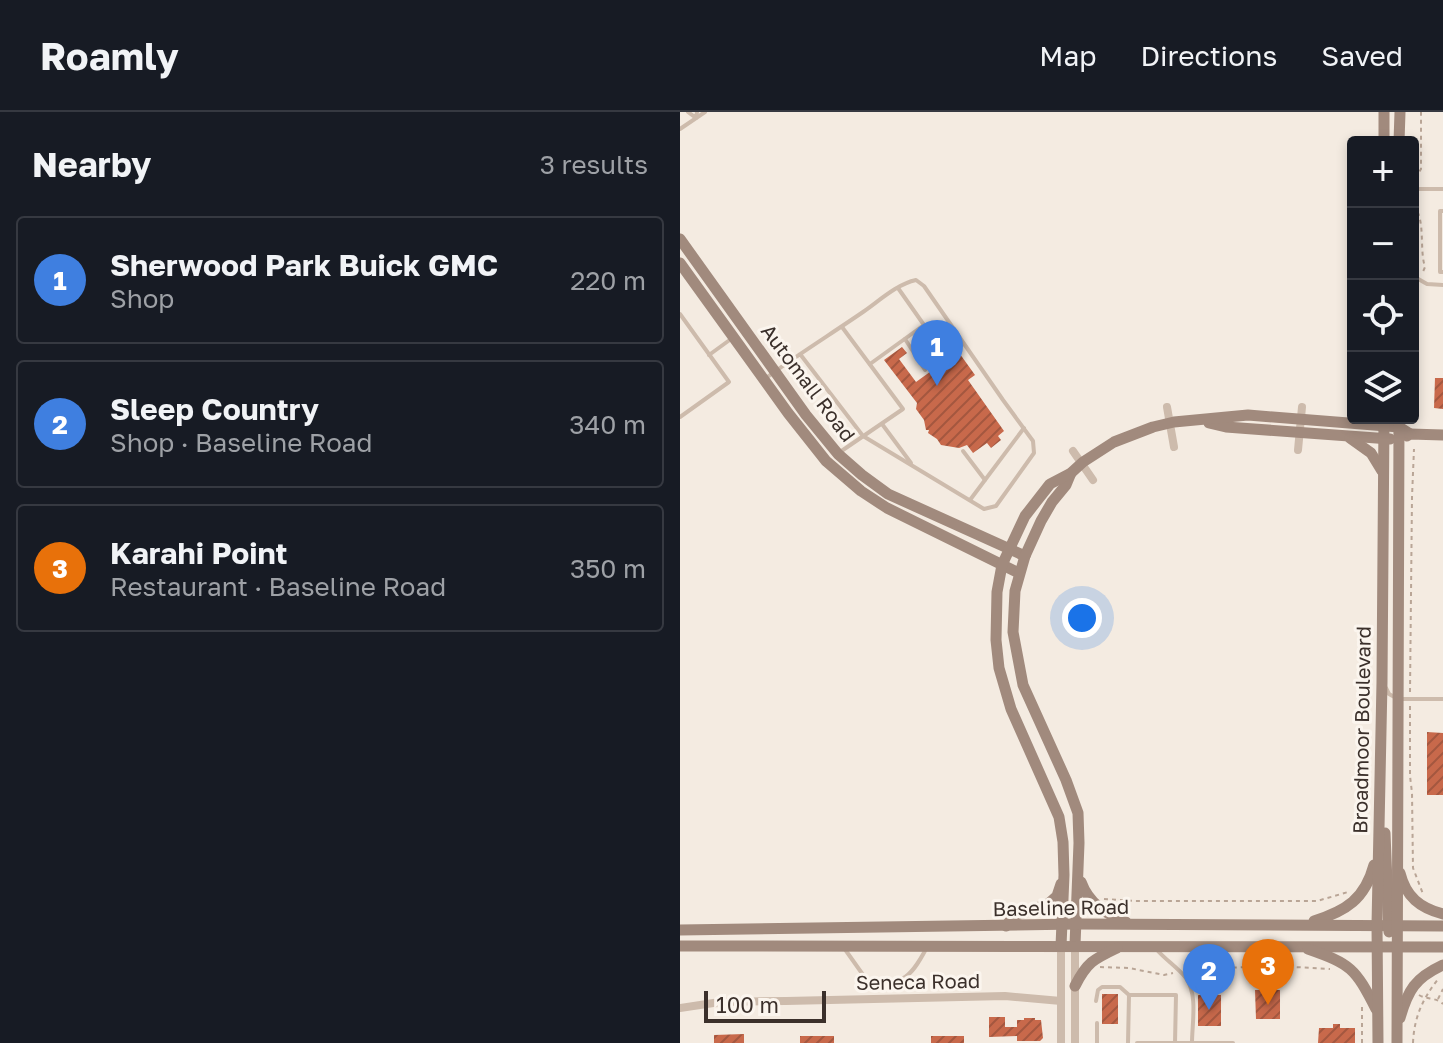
<!DOCTYPE html>
<html lang="en">
<head>
<meta charset="utf-8">
<style>
  body { margin:0; font-family:"Golos Text",sans-serif; background:#20242c; color:#f1f3f6 }
  .controls { position:absolute; right:24px; top:24px; display:grid; overflow:hidden; border-radius:8px; box-shadow:0 4px 12px #0003 }
  .controls button { width:72px; height:72px; display:grid; place-items:center; padding:0; border:0; border-bottom:2px solid #363941; background:#171b24; color:#f1f3f6; font:40px sans-serif }
  .scale { position:absolute; left:24px; bottom:20px; width:122px; box-sizing:border-box; padding-left:8px; border:4px solid #3b302b; border-top:0; font-size:22px; line-height:28px; white-space:nowrap; color:#3b302b; -webkit-text-stroke:6px #fbf5ee; paint-order:stroke }
  .you { position:absolute; left:402px; top:506px; width:28px; height:28px; margin:-20px; border:6px solid #fff; border-radius:50%; background:#1a73e8; box-shadow:0 0 0 12px #1a73e833 }
  .badge { display:grid; place-items:center; width:52px; height:52px; border-radius:50%; background:#92aeb2; color:#fff; font-size:26px; font-weight:700 }
  .pin { position:absolute; translate:-50% -66px; filter:drop-shadow(0 2px 4px #0008) }
  .pin::after { content:''; position:absolute; top:42px; width:28px; height:24px; background:inherit; clip-path:polygon(0 0,100% 0,50% 100%) }
  .list { margin:0; padding:0; list-style:none }
  h2 { display:flex; justify-content:space-between; align-items:center; height:104px; margin:0; padding:0 32px; font-size:34px }
  h2 small { font-size:26px; font-weight:400; color:#9ea1a6 }
  .list li { display:grid; grid-template-columns:52px 1fr auto; gap:24px; align-items:center; box-sizing:border-box; height:128px; margin:0 16px 16px; padding:0 16px; border:2px solid #363941; border-radius:8px }
  .list b { display:block; font-size:30px; white-space:nowrap }
  .list p { margin:0; font-size:26px; white-space:nowrap; color:#9ea1a6 }
  .list em { font-size:26px; font-style:normal; color:#9ea1a6 }
  .icon { flex:none; width:44px; height:44px; fill:none; stroke:currentColor; stroke-width:2; stroke-linecap:round; stroke-linejoin:round }
  .map { position:relative; flex:none; width:763px; height:931px; overflow:hidden }
  header { display:flex; align-items:center; gap:48px; box-sizing:border-box; height:112px; padding:0 40px; background:#171b24; border-bottom:2px solid #363941 }
  header strong { font-size:38px }
  nav { display:flex; gap:44px; margin-inline-start:auto; font-size:28px }
  main { display:flex }
  aside { flex:1; background:#171b24 }
  .map>svg:first-child { display:block }
  .building { fill:url(#building-hatch) }
  .lines { fill:none; stroke-linecap:round; stroke-linejoin:round }
  .path { stroke:#b9a596; stroke-width:2; stroke-dasharray:4 4; stroke-linecap:butt }
  .lane { stroke:#cdbbac; stroke-width:4 }
  .street { stroke:#cdbbac; stroke-width:8 }
  .secondary { stroke:#a18a7d; stroke-width:11 }
  .labels { text-anchor:middle; stroke-width:6; stroke-linejoin:round; paint-order:stroke }
  .street-label { font-size:20px; fill:#3b302b; stroke:#fbf5ee }
</style>
</head>
<body>
<header>
<strong>Roamly</strong>
<nav><a>Map</a><a>Directions</a><a>Saved</a></nav>
</header>
<main>
<aside>
<h2>Nearby<small>3 results</small></h2>
<ul class="list">
<li><span class="badge" style="background:#3f7fe0">1</span><div><b>Sherwood Park Buick GMC</b><p>Shop</p></div><em>220 m</em></li>
<li><span class="badge" style="background:#3f7fe0">2</span><div><b>Sleep Country</b><p>Shop · Baseline Road</p></div><em>340 m</em></li>
<li><span class="badge" style="background:#e8710a">3</span><div><b>Karahi Point</b><p>Restaurant · Baseline Road</p></div><em>350 m</em></li>
</ul>
</aside>
<div class="map">
<svg width="763" height="931" viewBox="0 0 763 931">
  <defs>
    <pattern id="building-hatch" width="6" height="6" patternUnits="userSpaceOnUse" patternTransform="scale(2)"><rect width="6" height="6" fill="#c8694b"/><path d="M-1 1l2-2M0 6l6-6M5 7l2-2" fill="none" stroke="#a4573f"/></pattern>
  </defs>
  <rect width="100%" height="100%" fill="#f4ebe1"/>
  <g class="building">
    <polygon points="257,210 295,263 288,268 324,319 318,324 321,328 311,336 307,331 293,341 287,333 279,336 261,333 257,327 248,321 249,318 246,318 244,308 236,297 237,291 204,248 222,235 227,241 219,247 236,270 254,257 233,228"/>
    <polygon points="755,266 763,266 763,297 754,296"/>
    <polygon points="747,620 763,621 763,683 747,683"/>
    <polygon points="575,878 600,878 600,907 576,907"/>
    <rect x="422" y="882" width="16" height="30"/>
    <rect x="518" y="883" width="23" height="31"/>
    <polygon points="309,905 325,905 325,915 337,915 337,908 344,908 344,906 355,906 355,908 361,908 363,926 360,929 337,929 337,924 309,925"/>
    <polygon points="653,912 660,912 660,916 675,916 675,931 638,931 639,916 653,916"/>
    <polygon points="64,922 64,931 34,931 34,923"/>
    <rect x="120" y="924" width="34" height="7"/>
    <rect x="251" y="924" width="33" height="7"/>
  </g>
  <g class="lines">
    <g class="path">
      <polyline points="735,66 741,57 741,0"/>
      <path d="M734,93C746,110 739,136 745,155L742,162"/>
      <polyline points="733,189 737,171"/>
      <polyline points="731,306 731,307"/>
      <polyline points="730,580 732,385 734,337"/>
      <polyline points="730,594 730,664 732,681 733,756 743,782"/>
      <polyline points="424,787 454,789 637,789 668,780"/>
      <polyline points="505,854 514,853 541,856 596,854 650,857"/>
      <polyline points="420,855 449,856 484,863 493,861"/>
      <path d="M739,883C747,888 756,885 763,892"/>
      <polyline points="758,887 763,877"/>
      <polyline points="682,931 682,893"/>
      <path d="M733,931C734,905 743,886 759,866"/>
    </g>
    <g class="lane">
      <polyline points="8,0 16,6 17,0"/>
      <polyline points="0,17 25,0"/>
      <polyline points="733,77 763,77"/>
      <polyline points="763,99 760,99 760,160 763,160"/>
      <polyline points="733,164 747,172 763,173"/>
      <polyline points="0,202 49,270 0,305"/>
      <polyline points="225,227 245,258"/>
      <polyline points="29,243 51,227"/>
      <polyline points="190,252 244,213 218,176"/>
      <path d="M86,266C117,243 151,222 183,200C199,189 217,172 236,168L244,174L323,288L353,329L354,341L316,394L304,397L183,324L120,242"/>
      <polyline points="202,312 231,351"/>
      <polyline points="283,339 305,368"/>
      <polyline points="160,340 223,297 162,215"/>
      <polyline points="290,388 344,316"/>
      <polyline points="706,576 709,582 718,587 763,587"/>
      <path d="M164,836L186,867C221,875 230,867 246,837"/>
      <path d="M477,838C486,848 498,856 506,866C518,883 512,911 512,931"/>
      <polyline points="416,889 418,878 422,875 440,875 449,883"/>
      <polyline points="417,911 417,931"/>
      <polyline points="448,931 449,883 496,883 495,931"/>
      <polyline points="457,931 553,931"/>
    </g>
    <g class="street">
      <polyline points="487,295 494,335"/>
      <polyline points="618,338 622,295"/>
      <polyline points="393,339 413,368"/>
      <polyline points="0,896 40,890 106,889 325,884 381,889"/>
      <polyline points="381,931 381,834"/>
      <polyline points="395,931 395,833"/>
    </g>
    <g class="secondary">
      <polyline points="704,30 704,0"/>
      <polyline points="719,30 720,0"/>
      <polyline points="0,127 126,303 158,342 182,363 208,382 345,444"/>
      <polyline points="0,151 108,301 146,349 181,379 207,396 339,461"/>
      <polyline points="529,311 546,315 710,327"/>
      <polyline points="727,324 730,322 763,323"/>
      <polyline points="670,326 691,341 702,359"/>
      <polyline points="391,361 386,373 372,390 361,409 345,444 335,479 333,520 343,573 386,668 398,701 399,731 395,833"/>
      <polyline points="705,721 709,820"/>
      <path d="M720,761C726,785 740,796 763,802"/>
      <path d="M401,770C409,792 425,801 446,810"/>
      <path d="M634,809C666,799 685,787 694,753"/>
      <polyline points="326,814 334,804 368,792 377,784 381,772"/>
      <polyline points="0,818 396,812 763,814"/>
      <polyline points="0,834 763,835"/>
      <polyline points="381,834 384,763 383,730 379,705 331,597 319,556 316,528 317,480 322,453 345,404 370,372 391,361 403,350 434,330 473,315 494,310 568,303 719,315 730,322"/>
      <path d="M628,837C671,852 675,856 696,897"/>
      <path d="M395,874C407,850 414,847 437,836"/>
      <path d="M720,906C728,878 735,866 763,853"/>
      <polyline points="698,931 697,813 702,570 704,306"/>
      <polyline points="717,931 719,306"/>
    </g>
  </g>
  <g class="labels">
    <g class="street-label">
      <text transform="translate(128 271) rotate(53)" y="7">Automall Road</text>
      <text transform="translate(682 618) rotate(-89)" y="7">Broadmoor Boulevard</text>
      <text transform="translate(381 796) rotate(-1)" y="7">Baseline Road</text>
      <text transform="translate(238 870) rotate(-1)" y="7">Seneca Road</text>
    </g>
  </g>
</svg>
<div class="controls">
<button>+</button>
<button>−</button>
<button><svg class="icon" aria-label="locate" viewBox="0 0 24 24"><circle cx="12" cy="12" r="6"/><path d="M12 2v4M12 18v4M2 12h4M18 12h4"/></svg></button>
<button><svg class="icon" aria-label="layers" viewBox="0 0 24 24"><path d="M12 4l9 5-9 5-9-5zM3 14l9 5 9-5"/></svg></button>
</div>
<div class="scale">100 m</div>
<div class="you"></div>
<div class="pin badge" style="left:257px;top:274px;background:#3f7fe0">1</div>
<div class="pin badge" style="left:529px;top:898px;background:#3f7fe0">2</div>
<div class="pin badge" style="left:588px;top:893px;background:#e8710a">3</div>
</div>
</main>
</body>
</html>
